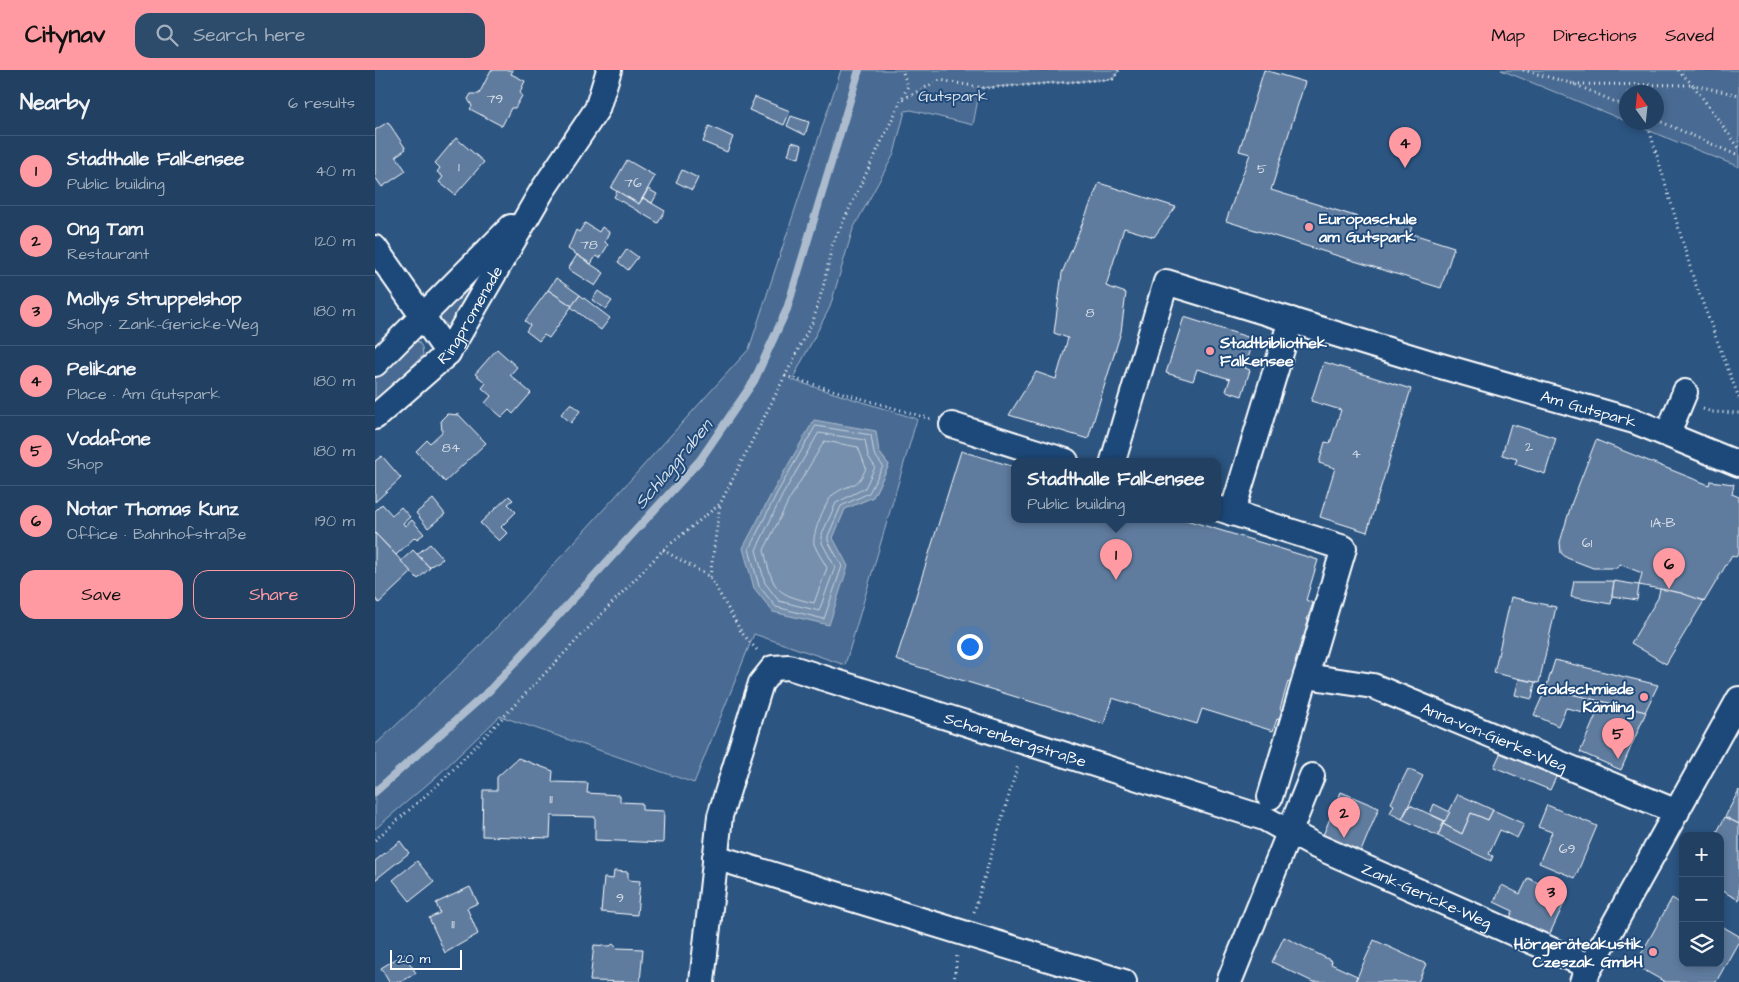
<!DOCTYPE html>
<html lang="en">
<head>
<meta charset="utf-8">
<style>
  body { margin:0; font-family:"Architects Daughter",sans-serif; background:#2d4b6b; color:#f1f3f6 }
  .controls { position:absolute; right:15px; bottom:15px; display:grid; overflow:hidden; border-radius:10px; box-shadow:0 2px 8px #0003 }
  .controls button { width:45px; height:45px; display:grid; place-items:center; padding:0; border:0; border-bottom:1px solid #3e5977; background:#214062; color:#f1f3f6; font:25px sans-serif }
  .compass { position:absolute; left:1244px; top:15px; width:45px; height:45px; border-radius:50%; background:#214062; box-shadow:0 2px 8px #0003; rotate:345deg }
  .scale { position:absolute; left:15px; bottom:12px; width:72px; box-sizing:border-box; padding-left:5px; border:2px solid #fff; border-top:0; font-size:14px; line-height:18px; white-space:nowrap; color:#fff; -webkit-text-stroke:4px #1f4a7a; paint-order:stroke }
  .you { position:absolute; left:594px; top:576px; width:18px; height:18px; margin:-12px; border:4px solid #fff; border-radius:50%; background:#1a73e8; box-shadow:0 0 0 8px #1a73e833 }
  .badge { display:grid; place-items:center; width:32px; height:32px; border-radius:50%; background:#ff9aa2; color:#111; font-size:16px; font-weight:700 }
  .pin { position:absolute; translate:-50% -41px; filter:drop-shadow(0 1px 2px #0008) }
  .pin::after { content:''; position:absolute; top:26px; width:18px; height:15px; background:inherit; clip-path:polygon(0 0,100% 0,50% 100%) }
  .popup { position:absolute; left:636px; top:388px; width:210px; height:65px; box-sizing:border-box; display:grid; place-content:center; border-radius:10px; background:#214062; filter:drop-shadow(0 1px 4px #0005); font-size:16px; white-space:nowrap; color:#a2afbe }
  .popup b { font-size:19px; color:#f1f3f6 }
  .popup::after { content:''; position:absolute; left:50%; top:100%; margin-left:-10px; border:10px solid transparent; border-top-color:#214062 }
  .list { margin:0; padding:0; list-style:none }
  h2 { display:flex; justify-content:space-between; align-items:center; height:65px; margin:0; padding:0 20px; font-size:21px }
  h2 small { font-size:16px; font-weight:400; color:#a2afbe }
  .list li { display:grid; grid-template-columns:32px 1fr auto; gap:15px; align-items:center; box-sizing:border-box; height:70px; padding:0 20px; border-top:1px solid #3e5977 }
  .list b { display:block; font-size:19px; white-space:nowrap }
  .list p { margin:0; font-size:16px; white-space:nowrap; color:#a2afbe }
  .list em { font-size:16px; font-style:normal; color:#a2afbe }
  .actions { display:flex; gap:10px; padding:15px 20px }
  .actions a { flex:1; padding:11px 0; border:1px solid #ff9aa2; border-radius:15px; text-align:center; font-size:18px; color:#ff9aa2 }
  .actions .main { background:#ff9aa2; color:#111 }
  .icon { flex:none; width:28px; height:28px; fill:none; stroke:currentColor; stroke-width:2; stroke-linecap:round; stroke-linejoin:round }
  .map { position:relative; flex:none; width:1364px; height:912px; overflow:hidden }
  header { display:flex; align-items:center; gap:30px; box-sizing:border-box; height:70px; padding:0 25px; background:#ff9aa2; color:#111 }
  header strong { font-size:24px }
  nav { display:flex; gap:28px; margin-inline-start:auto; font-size:18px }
  .search { width:350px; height:45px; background:#2d4b6b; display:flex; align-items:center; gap:12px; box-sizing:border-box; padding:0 18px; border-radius:15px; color:#a2afbe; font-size:19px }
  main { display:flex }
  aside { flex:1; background:#214062 }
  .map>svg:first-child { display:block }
  .green { fill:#486b92; stroke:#a4b5c8; fill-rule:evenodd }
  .water { fill:#748fad; stroke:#acbcce }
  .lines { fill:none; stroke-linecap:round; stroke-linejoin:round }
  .shore { stroke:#c7d2de; stroke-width:1 }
  .stream { stroke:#acbcce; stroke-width:8 }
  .building { fill:#5e7c9f; stroke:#fff }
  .minor-casing { stroke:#fff; stroke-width:28 }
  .path { stroke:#fff; stroke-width:3; stroke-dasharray:1 4; stroke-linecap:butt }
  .minor { stroke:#1f4a7a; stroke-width:24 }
  .poi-dot { fill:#ff9aa2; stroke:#1f4a7a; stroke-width:2 }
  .labels { text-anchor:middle; stroke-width:4; stroke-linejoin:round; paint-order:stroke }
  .number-label { font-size:14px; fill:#d7dee7 }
  .park-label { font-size:16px; fill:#dae1e9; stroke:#1f4a7a }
  .poi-label { font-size:16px; font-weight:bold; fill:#fff; stroke:#1f4a7a; text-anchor:start }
  .street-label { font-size:16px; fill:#fff; stroke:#1f4a7a }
  .water-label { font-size:18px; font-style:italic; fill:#d5dde6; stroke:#1f4a7a }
</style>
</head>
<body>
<header>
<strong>Citynav</strong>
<div class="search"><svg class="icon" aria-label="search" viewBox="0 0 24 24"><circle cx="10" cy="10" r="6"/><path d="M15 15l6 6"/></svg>Search here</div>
<nav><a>Map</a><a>Directions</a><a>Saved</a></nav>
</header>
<main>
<aside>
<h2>Nearby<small>6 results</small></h2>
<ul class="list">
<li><span class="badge">1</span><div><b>Stadthalle Falkensee</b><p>Public building</p></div><em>40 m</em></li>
<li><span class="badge">2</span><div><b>Ong Tam</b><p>Restaurant</p></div><em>120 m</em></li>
<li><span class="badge">3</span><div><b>Mollys Struppelshop</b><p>Shop · Zank-Gericke-Weg</p></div><em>180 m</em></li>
<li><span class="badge">4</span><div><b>Pelikane</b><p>Place · Am Gutspark</p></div><em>180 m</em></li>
<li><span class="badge">5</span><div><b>Vodafone</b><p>Shop</p></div><em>180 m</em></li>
<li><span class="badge">6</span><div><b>Notar Thomas Kunz</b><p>Office · Bahnhofstraße</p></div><em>190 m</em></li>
</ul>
<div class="actions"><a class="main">Save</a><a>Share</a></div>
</aside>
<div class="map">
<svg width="1364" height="912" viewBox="0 0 1364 912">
  <rect width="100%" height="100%" fill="#2c5582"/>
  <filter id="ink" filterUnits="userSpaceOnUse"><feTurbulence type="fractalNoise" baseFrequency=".02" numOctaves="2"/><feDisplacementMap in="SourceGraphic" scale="10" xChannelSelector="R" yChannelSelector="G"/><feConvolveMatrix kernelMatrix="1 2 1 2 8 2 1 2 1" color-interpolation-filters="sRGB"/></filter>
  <g filter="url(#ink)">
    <g class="green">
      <path d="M466,0H744L738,9L605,18L598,55L536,40L530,41L519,84L478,159L455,237L417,310L542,349L470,595L379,564L319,713L125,646L62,706L0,759V675L104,577L374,279ZM439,350L504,382L514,395L498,427L470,439L457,469Z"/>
      <polygon points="1126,0 1364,0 1364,97 1255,53 1282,52 1282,22 1252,22 1251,51"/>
      <polygon points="120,184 84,249 73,255 64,249 67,239"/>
      <polygon points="43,271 47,277 48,285 0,334 0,309 34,274"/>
    </g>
    <polygon class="water" points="439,350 501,361 504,382 514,395 498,427 470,439 458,468 473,496 454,555 398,542 379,518 368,478 398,421"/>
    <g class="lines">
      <g class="shore">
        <polygon points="441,356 496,365 499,384 508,396 494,423 466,436 453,466 453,471 467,496 449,549 401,537 384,516 374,479 402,423"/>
        <polygon points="444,363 490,370 493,386 500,397 490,418 461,433 447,464 447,473 460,497 444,541 404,531 390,513 381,480 407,426"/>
        <path d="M450,371L483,377L491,398C482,420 476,412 459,424C451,430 437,464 439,474C442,482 448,490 452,498L439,533C400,524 398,520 389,480L414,430Z"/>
      </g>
      <polyline class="stream" points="0,722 114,621 325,390 379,311 412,239 484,0"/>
    </g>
    <g class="building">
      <polygon points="116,0 138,0 136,4 150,11 145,22 147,26 140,38 136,38 127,56 95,39 97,36 93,29 96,24 104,24"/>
      <polygon points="889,0 930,12 896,120 1012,156 1015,146 1038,153 1035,163 1079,177 1066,218 851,151 875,84 864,81"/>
      <polygon points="380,27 415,41 409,55 374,40"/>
      <polygon points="416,46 434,52 430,65 412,56"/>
      <polygon points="13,52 31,79 21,86 31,101 7,117 0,107 0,60"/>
      <polygon points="334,56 358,67 352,82 328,72"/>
      <polygon points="81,68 109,92 80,125 64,112 68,107 62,102 65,98 60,93"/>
      <polygon points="417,72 427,75 424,88 413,85"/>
      <polygon points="252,90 280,106 264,134 236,118"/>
      <polygon points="307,100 323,108 317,120 301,112"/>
      <polygon points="724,113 801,137 779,167 749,158 731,216 751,223 746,262 713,369 634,345 661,302 681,309 693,268 679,263 687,203"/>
      <polygon points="273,119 282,124 277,133 268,128"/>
      <polygon points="242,121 264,134 268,128 290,141 283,153 239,127"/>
      <polygon points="210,153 224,162 227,157 234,162 230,172 233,175 225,188 221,186 216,194 193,179 201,160 204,162"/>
      <polygon points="252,179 263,187 253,200 243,192"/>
      <polygon points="202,185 229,203 220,216 193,199"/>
      <polygon points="181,208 205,225 197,236 173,220"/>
      <polygon points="173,220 197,236 174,268 169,265 164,271 151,261 155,255 150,251"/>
      <polygon points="223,221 237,231 231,239 217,230"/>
      <polygon points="205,225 235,248 226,260 196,237"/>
      <polygon points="809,247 879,269 870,298 875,300 867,326 851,321 855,309 822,299 818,311 791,303"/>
      <polygon points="122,279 142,297 135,305 156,323 138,344 134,340 127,347 110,333 116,326 107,318 111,313 100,304"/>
      <polygon points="949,292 1036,319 992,462 945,447 960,398 944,393 950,372 955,373 966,340 936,331"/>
      <polygon points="196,333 205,341 196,353 186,344"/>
      <polygon points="72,344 84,345 111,373 70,412 41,381 52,370 55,373 67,362 66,350"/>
      <polygon points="1136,354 1181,368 1170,404 1140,394 1142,389 1127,385"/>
      <polygon points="1221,370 1334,415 1335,411 1359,414 1357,424 1364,427 1364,483 1361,487 1357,485 1329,532 1306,523 1264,515 1267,503 1244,494 1242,498 1218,498 1192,488 1186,483 1185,472 1197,432"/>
      <polygon points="586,381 640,397 640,449 808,449 943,490 931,530 938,533 932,550 936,551 931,567 928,566 920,593 923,593 916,614 913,612 905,639 908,640 905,650 902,649 898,661 827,639 822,654 737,628 729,654 521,590"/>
      <polygon points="7,386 26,408 0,432 0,391"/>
      <polygon points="134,426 138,430 133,434 141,442 126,457 132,463 124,471 105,453"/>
      <polygon points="58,429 70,444 53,458 41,443"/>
      <polygon points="7,434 17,445 26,437 35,447 28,453 30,456 37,450 49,464 42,469 40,467 21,485 0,463 0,441"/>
      <polygon points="0,463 37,502 4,533 0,528"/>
      <polygon points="55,474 68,489 54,497 42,484"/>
      <polygon points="38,480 55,498 43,509 26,491"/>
      <polygon points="1199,511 1239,511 1236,534 1196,527"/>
      <polygon points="1239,511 1264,515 1262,530 1237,526"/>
      <polygon points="1285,519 1306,523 1329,531 1291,594 1256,573 1283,528"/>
      <polygon points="1136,527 1181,537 1164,613 1119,603"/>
      <polygon points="1180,590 1283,615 1270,642 1171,618"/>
      <polygon points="1144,609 1160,612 1157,629 1140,625"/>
      <polygon points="1171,618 1271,642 1246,700 1205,682 1221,645 1191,638 1183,656 1159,645"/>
      <polygon points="1127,680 1183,703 1175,720 1119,697"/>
      <polygon points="143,688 178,701 177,712 213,713 212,723 245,725 245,732 267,733 267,740 289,741 288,773 220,770 220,747 176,746 175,768 107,766 108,720 122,720 122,707"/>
      <polygon points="1033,699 1048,706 1027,749 1015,743 1019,735 1016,733"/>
      <polygon points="1364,720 1364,754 1350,747"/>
      <polygon points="966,722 1004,738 984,786 946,770"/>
      <polygon points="1083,724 1118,740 1113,750 1096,743 1087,764 1068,754"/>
      <polygon points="1059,734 1075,742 1070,751 1055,744"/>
      <polygon points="1035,735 1069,751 1063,766 1027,749"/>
      <polygon points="1172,735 1222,756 1200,808 1164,793 1177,762 1163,757"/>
      <polygon points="1118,740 1149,754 1142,768 1125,760 1114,784 1118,786 1116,791 1063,766 1068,754 1087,764 1096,743 1113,750"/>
      <polygon points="1350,747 1364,754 1364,830 1345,820 1345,766 1340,766"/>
      <polygon points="25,771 34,783 0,810 0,791"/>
      <polygon points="42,791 59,812 35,831 18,810"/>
      <polygon points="239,801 253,802 253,810 265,811 262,845 226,842 229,808 238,809"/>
      <polygon points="1153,808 1192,827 1171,872 1132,854 1138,841 1119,832 1127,815 1145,824"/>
      <polygon points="95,817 103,833 92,838 103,864 70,883 54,848 65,843 61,833"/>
      <polygon points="1297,828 1308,835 1308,893 1345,893 1345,855 1364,866 1364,871 1341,912 1290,912 1260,895"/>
      <polygon points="909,867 957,891 956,894 982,906 980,912 938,912 897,892"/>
      <polygon points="999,870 1051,894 1043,912 980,912"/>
      <polygon points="238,874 242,878 268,879 265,912 215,911 219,875 235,876"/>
      <polygon points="29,884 41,903 26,912 14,912 6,898"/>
    </g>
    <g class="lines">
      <g class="minor-casing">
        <g id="minor">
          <polyline points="0,178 73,283"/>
          <polyline points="0,294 136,157"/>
          <path id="s1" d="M0,347L73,283L167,121L222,39L234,0"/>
          <polyline points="577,355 691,391"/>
          <polyline points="1293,363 1310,322"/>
          <path id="s2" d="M738,391L791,212L1059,294L1259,351L1364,394"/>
          <polyline points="842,438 969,478 895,727"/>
          <polyline points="857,443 916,250"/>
          <path id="s3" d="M931,606L998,616L1302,742"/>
          <polyline points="340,787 749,912"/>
          <path id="s4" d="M327,912L345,746L386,613L398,598L414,597L889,748L939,775L1215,897"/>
          <polyline points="854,912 937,706"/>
          <polyline points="1207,912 1364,629"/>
        </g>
      </g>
      <g class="path">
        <polyline points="1148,0 1199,14 1252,37"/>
        <polyline points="1303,0 1318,15 1364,25"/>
        <polyline points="1199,14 1318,15 1364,78"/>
        <polyline points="528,29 565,10 609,18 738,9 744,0"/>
        <polyline points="1282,50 1364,86"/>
        <polyline points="1272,52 1319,210 1364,328"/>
        <polyline points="410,306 556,349"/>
        <polyline points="1328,339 1337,342 1364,343"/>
        <polyline points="288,480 335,507 367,563 383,581"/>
        <polyline points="335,507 345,434"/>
        <polyline points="0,770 67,711 288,480 345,434 438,251 450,210 457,175 533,16 527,0"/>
        <polyline points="599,842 643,695"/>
        <polyline points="579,912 582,885"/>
      </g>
      <use href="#minor" class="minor"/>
    </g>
  </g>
  <g class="poi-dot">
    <circle cx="934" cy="157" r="5"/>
    <circle cx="835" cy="281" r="5"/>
    <circle cx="1269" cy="627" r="5"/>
    <circle cx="1278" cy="882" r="5"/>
  </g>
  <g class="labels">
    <g class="number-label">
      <text x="120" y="33">79</text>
      <text x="84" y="101">1</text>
      <text x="887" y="103">5</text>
      <text x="258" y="117">76</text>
      <text x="214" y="179">78</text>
      <text x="715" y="247">8</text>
      <text x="1154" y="381">2</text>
      <text x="76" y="382">84</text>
      <text x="981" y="388">4</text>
      <text x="1288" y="457">1A-B</text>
      <text x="1212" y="477">61</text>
      <text x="176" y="733">11</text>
      <text x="1192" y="783">69</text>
      <text x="245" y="832">9</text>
      <text x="78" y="858">11</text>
    </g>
    <g class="park-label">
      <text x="578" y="31">Gutspark</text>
    </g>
    <g class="poi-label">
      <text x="944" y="154">Europaschule<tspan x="944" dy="18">am Gutspark</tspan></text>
      <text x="845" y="278">Stadtbibliothek<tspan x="845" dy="18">Falkensee</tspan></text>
      <text x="1259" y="624" text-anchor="end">Goldschmiede<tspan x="1259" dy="18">Kämling</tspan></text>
      <text x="1268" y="879" text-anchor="end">Hörgeräteakustik<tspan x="1268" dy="18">Czeszak GmbH</tspan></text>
    </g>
    <g class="street-label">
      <text dy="6" stroke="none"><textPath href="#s1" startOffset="141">Ringpromenade</textPath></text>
      <text dy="6" stroke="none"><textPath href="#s2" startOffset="628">Am Gutspark</textPath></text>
      <text dy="6" stroke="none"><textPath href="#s3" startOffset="199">Anna-von-Gierke-Weg</textPath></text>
      <text dy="6" stroke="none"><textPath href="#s4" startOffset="579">Scharenbergstraße</textPath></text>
      <text dy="6" stroke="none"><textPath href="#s4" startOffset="1020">Zank-Gericke-Weg</textPath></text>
    </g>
    <g class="water-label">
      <text transform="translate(298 394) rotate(-50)" y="6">Schlaggraben</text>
    </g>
  </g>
</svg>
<div class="controls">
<button>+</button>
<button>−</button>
<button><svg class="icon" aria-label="layers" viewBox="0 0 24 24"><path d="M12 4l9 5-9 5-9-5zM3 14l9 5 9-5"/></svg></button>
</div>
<svg class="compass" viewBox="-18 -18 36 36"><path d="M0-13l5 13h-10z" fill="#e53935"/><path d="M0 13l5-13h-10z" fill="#a2afbe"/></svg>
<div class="scale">20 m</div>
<div class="you"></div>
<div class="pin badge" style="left:741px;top:510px">1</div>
<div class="popup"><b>Stadthalle Falkensee</b>Public building</div>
<div class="pin badge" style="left:969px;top:768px">2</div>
<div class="pin badge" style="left:1176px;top:847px">3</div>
<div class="pin badge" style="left:1030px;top:98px">4</div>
<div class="pin badge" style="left:1243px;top:689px">5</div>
<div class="pin badge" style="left:1294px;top:519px">6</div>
</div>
</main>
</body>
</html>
